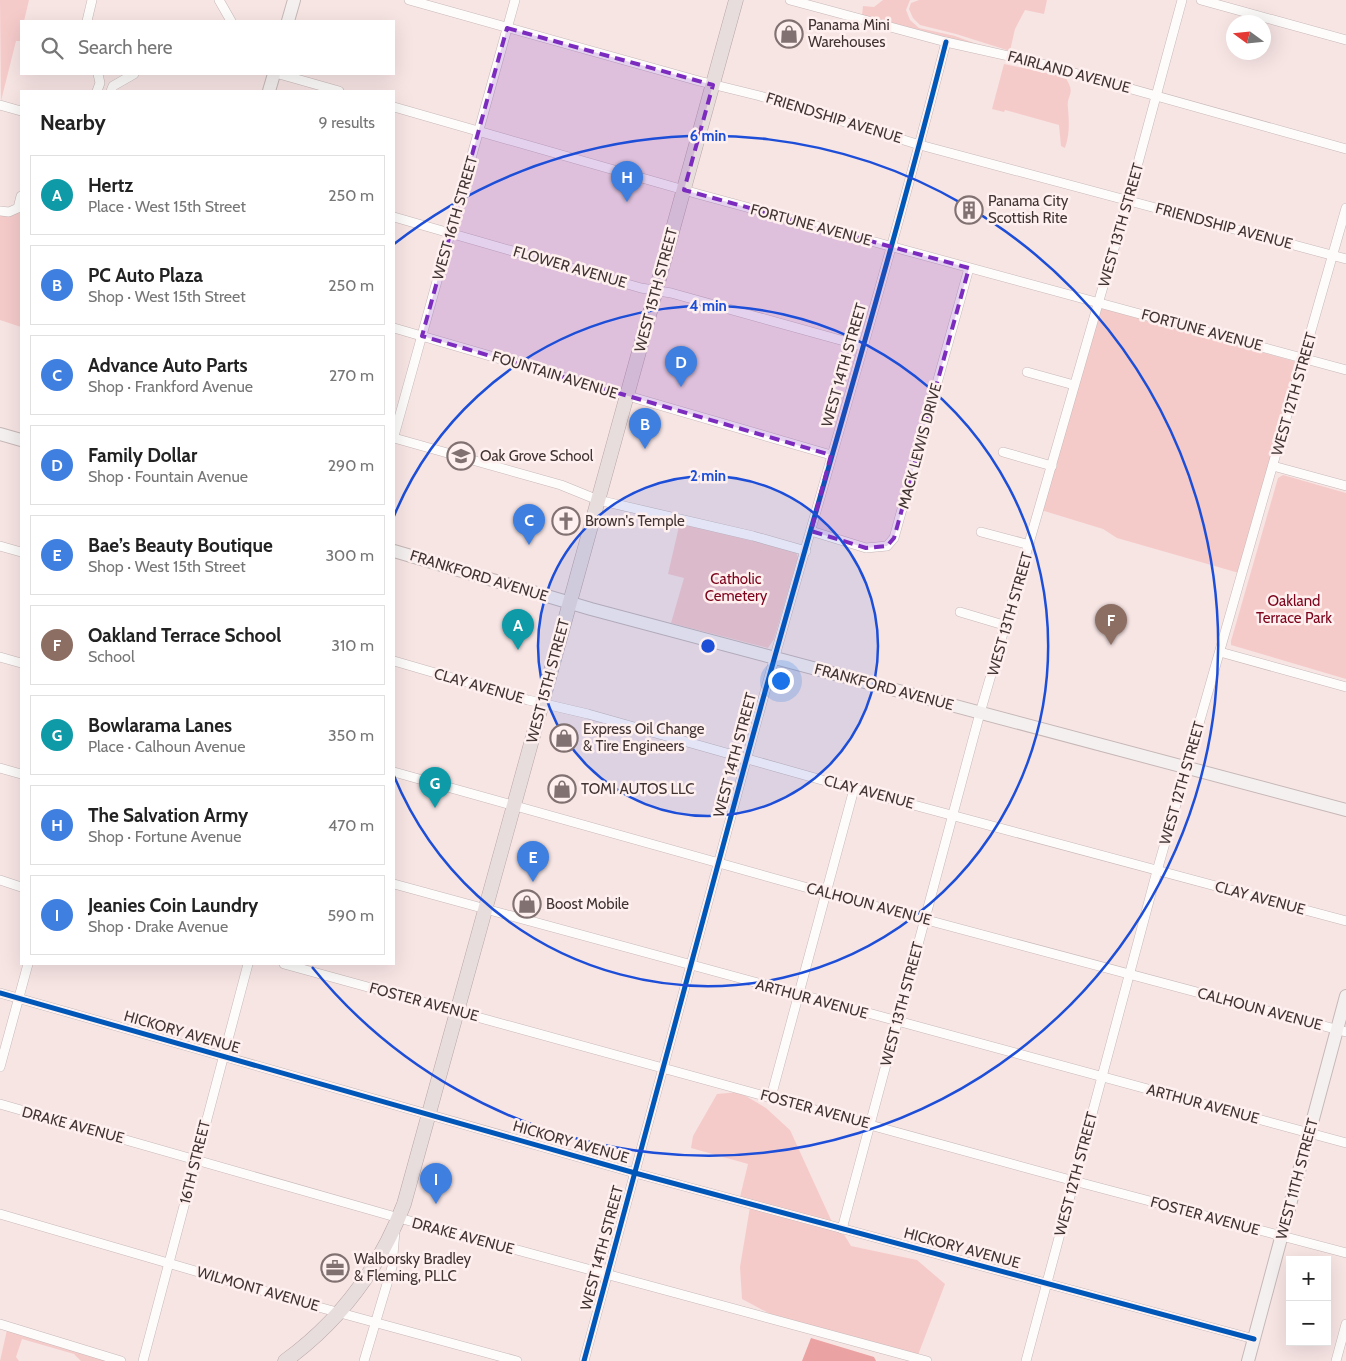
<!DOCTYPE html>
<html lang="en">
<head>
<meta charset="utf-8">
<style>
  body { margin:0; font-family:Cabin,sans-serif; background:#f2f2f2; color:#222 }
  .controls { position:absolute; right:15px; bottom:15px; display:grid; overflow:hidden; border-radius:0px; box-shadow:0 5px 20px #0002 }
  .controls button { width:45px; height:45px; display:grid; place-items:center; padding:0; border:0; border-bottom:1px solid #e0e0e0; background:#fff; color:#222; font:25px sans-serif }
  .compass { position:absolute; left:1226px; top:15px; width:45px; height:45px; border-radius:50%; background:#fff; box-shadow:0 5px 20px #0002; rotate:285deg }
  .you { position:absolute; left:780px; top:680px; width:18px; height:18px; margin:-12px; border:4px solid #fff; border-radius:50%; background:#1a73e8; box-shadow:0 0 0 8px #1a73e833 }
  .badge { display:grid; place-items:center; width:32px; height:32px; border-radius:50%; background:#0f766e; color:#fff; font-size:16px; font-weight:700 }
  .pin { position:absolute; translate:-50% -41px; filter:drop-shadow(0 1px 2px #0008) }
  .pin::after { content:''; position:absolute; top:26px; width:18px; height:15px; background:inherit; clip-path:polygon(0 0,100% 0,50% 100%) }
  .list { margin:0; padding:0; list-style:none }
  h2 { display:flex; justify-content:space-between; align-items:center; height:65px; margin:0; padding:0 20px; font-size:21px }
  h2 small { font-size:16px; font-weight:400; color:#767676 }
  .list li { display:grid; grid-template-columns:32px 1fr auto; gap:15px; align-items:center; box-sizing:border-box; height:80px; margin:0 10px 10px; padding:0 10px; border:1px solid #e0e0e0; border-radius:0px }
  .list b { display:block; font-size:19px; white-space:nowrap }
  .list p { margin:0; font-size:16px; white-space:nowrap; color:#767676 }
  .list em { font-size:16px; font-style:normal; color:#767676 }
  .icon { flex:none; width:28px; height:28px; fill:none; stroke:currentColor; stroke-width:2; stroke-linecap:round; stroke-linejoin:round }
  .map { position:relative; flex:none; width:1346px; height:1361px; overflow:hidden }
  .search { position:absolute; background:#fff; box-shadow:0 5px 20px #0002; left:20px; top:20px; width:375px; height:55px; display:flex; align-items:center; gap:12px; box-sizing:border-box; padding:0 18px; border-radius:0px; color:#767676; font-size:19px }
  .panel { position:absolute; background:#fff; box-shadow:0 5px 20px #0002; left:20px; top:90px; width:375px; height:875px; border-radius:0px }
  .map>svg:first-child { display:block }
  .green { fill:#f5cbca }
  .water { fill:#eba2a2 }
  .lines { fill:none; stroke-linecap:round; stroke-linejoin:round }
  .minor-casing { stroke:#c6b8b7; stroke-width:10 }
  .secondary-casing { stroke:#c6b8b7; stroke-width:14 }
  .trunk-casing { stroke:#b9a5a5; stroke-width:15 }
  .minor { stroke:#fefbfb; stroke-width:9 }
  .secondary { stroke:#f5f0f0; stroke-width:12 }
  .trunk { stroke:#e8dddd; stroke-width:14 }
  .cycleway-casing { stroke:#fef0ef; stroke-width:8 }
  .cycleway { stroke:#0057b8; stroke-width:5 }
  .marked { fill:#7b2cbf; fill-opacity:0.2; stroke:#7b2cbf; stroke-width:4; stroke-dasharray:10 6; stroke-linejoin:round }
  .ring { fill:none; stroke:#1d4ed8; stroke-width:2.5 }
  .labels { text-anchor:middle; stroke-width:5; stroke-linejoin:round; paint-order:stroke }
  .poi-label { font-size:15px; fill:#413433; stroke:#fef0ef; text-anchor:start }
  .street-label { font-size:15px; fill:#413433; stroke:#fef0ef }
  .park-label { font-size:15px; fill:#7d031c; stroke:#fef0ef }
  .centre { fill:#1d4ed8; stroke:#fef0ef; stroke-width:2.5 }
  .ring-label { font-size:15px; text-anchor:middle; font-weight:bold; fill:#1d4ed8; stroke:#fef0ef; stroke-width:5; stroke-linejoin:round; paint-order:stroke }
</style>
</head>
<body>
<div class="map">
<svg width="1346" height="1361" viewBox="0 0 1346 1361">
  <rect width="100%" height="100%" fill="#f7e5e4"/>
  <g class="green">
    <polygon points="0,0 29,0 24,21 21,21 20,41 16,41 1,101"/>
    <polygon points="883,0 910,0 906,10 910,20 919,28 955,36 988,48 862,15 863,6 874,7"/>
    <polygon points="919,0 1047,0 1044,14 1025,10 1015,29 1010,51 956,34 920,25 913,18 909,9 911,3"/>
    <path d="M1004,64L1065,77C1077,95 1066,94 1068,108C1069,121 1070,134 1065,148L1061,146L1059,125L1005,110L1004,112L992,109Z"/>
    <polygon points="21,210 21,327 0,320 0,214"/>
    <polygon points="1102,308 1297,362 1239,573 1117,538 1103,529 1041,510 1100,310"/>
    <polygon points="1283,475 1346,493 1346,679 1231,645 1231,641 1278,478"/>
    <polygon points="680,522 795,550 798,557 774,639 768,648 671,623 684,578 668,574"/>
    <polygon points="739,1092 766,1108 790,1130 832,1222 740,1197 748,1164 691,1148 693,1136 717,1094"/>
    <polygon points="750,1207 842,1231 851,1246 917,1260 945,1284 918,1355 776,1317 742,1299 740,1267"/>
    <polygon points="7,1330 108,1361 81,1361 74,1354 22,1339 16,1357 19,1361 0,1361"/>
  </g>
  <polygon class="water" points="811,1338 874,1357 876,1361 802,1361"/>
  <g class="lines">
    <g class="minor-casing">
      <g id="minor">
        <polyline points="219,0 231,21"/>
        <polyline points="409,0 699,81 760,96 920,145 1346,259"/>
        <polyline points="790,0 946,42 1035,62 1346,149"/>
        <polyline points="1201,0 1346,40"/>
        <polyline points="87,21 92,0"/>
        <polyline points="279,74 339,91"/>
        <polyline points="97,91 100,83 98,74"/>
        <polyline points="111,91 113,86 134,74"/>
        <polyline points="0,105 21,111"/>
        <polyline points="394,107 698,194 1346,370"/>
        <polyline points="0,211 9,212 18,208 21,196"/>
        <polyline points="394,217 641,288 671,293 862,346"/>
        <polyline points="394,328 831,455"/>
        <polyline points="1027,372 1074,385"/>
        <polyline points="394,436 515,0"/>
        <polyline points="394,438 561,485 598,500 753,536 806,551"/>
        <polyline points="1003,452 1052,466"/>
        <polyline points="1273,466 1346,486"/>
        <polyline points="811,531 866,548 887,546 894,538 969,268"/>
        <polyline points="981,532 1030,545"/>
        <polyline points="0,546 21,552"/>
        <polyline points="960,612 1007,626"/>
        <polyline points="1220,652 1346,687"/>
        <polyline points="0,657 21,663"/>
        <polyline points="394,661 528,700 588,714 854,789 1346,921"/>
        <polyline points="0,768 21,774"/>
        <polyline points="394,772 826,893 1346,1032"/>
        <polyline points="0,880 21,887"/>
        <polyline points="394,884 1346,1143"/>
        <polyline points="284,964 1074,1181 1346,1253"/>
        <polyline points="0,993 635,1173 1254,1339"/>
        <polyline points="0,1067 28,964"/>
        <polyline points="771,1097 854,789"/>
        <polyline points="0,1104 399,1218 927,1361"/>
        <polyline points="0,1214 322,1308 517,1361"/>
        <polyline points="842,1229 980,713 1128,200 1182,0"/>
        <polyline points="0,1324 121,1361"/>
        <polyline points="143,1361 248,964"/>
        <polyline points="364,1361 392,1267 395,1231"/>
        <path d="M584,1361C639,1160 691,958 747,757C812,518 885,282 946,42"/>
        <polyline points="1026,1361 1157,871 1346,208"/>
        <polyline points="1336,1361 1346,1324"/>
      </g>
    </g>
    <g class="secondary-casing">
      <g id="secondary">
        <polyline points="288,21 294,0"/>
        <polyline points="269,91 274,74"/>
        <polyline points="0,434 21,440"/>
        <polyline points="394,551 591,609 1346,810"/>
        <polyline points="1248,1361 1346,996"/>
      </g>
    </g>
    <g class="trunk-casing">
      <path id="trunk" d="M285,1361C340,1321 380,1267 404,1204L736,0"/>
    </g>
    <use href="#minor" class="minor"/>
    <use href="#secondary" class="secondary"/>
    <use href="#trunk" class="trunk"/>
    <g class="cycleway-casing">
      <g id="cycleway">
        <polyline points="0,993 635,1173 1254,1339"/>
        <path d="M584,1361C639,1160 691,958 747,757C812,518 885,282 946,42"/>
      </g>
    </g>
    <use href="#cycleway" class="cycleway"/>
  </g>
  <path class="marked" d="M507,28L713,85L684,190L969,268L894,538L887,546L866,548L811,531L831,455L422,336Z"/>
  <circle cx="708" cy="646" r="170" fill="#1d4ed8" fill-opacity=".12"/>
  <g class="ring">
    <circle cx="708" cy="646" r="170"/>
    <path d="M394 516A340 340 0 1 1 394 776"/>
    <path d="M394 244A510 510 0 1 1 312 967"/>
  </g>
  <defs>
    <g id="shop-ring" transform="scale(1.4375)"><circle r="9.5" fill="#fef0ef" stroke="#817271" stroke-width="1.5"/><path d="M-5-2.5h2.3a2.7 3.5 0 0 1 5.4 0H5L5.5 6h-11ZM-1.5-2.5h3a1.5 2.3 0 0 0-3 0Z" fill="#817271"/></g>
    <g id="building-ring" transform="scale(1.4375)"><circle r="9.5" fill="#fef0ef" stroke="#817271" stroke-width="1.5"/><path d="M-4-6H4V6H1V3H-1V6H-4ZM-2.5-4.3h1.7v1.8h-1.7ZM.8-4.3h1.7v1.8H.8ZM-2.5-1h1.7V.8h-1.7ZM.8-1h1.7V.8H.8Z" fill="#817271"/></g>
    <g id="school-ring" transform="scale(1.4375)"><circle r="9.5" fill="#fef0ef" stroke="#817271" stroke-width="1.5"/><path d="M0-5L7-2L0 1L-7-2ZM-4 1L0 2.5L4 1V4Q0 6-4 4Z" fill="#817271"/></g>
    <g id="church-ring" transform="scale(1.4375)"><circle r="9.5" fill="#fef0ef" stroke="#817271" stroke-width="1.5"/><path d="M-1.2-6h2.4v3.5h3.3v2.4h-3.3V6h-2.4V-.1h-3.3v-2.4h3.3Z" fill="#817271"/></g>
    <g id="office-ring" transform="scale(1.4375)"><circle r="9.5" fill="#fef0ef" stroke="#817271" stroke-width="1.5"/><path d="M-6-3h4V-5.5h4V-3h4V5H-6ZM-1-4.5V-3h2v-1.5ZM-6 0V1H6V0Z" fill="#817271"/></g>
  </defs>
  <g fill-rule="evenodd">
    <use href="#shop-ring" x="789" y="34"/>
    <use href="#building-ring" x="969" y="210"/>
    <use href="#school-ring" x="461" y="456"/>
    <use href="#church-ring" x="566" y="521"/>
    <use href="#shop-ring" x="564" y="738"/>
    <use href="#shop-ring" x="562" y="789"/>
    <use href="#shop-ring" x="527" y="904"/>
    <use href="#office-ring" x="335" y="1268"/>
  </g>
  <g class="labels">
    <g class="poi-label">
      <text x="808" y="30">Panama Mini<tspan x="808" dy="17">Warehouses</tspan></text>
      <text x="988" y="206">Panama City<tspan x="988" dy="17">Scottish Rite</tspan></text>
      <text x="480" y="461">Oak Grove School</text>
      <text x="585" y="526">Brown's Temple</text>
      <text x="583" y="734">Express Oil Change<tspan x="583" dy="17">&amp; Tire Engineers</tspan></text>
      <text x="581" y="794">TOMI AUTOS LLC</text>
      <text x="546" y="909">Boost Mobile</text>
      <text x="354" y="1264">Walborsky Bradley<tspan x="354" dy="17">&amp; Fleming, PLLC</tspan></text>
    </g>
    <g class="street-label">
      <text transform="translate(1069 72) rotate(15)" y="5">FAIRLAND AVENUE</text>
      <text transform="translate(834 118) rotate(17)" y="5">FRIENDSHIP AVENUE</text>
      <text transform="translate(455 218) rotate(-74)" y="5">WEST 16TH STREET</text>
      <text transform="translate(811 225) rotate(15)" y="5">FORTUNE AVENUE</text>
      <text transform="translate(1121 225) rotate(-74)" y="5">WEST 13TH STREET</text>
      <text transform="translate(1224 226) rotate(15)" y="5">FRIENDSHIP AVENUE</text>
      <text transform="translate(570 267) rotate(16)" y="5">FLOWER AVENUE</text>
      <text transform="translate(656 290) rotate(-75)" y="5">WEST 15TH STREET</text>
      <text transform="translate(1202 330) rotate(15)" y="5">FORTUNE AVENUE</text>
      <text transform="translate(844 365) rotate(-74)" y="5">WEST 14TH STREET</text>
      <text transform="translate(555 375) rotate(17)" y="5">FOUNTAIN AVENUE</text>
      <text transform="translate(1294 394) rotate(-74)" y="5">WEST 12TH STREET</text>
      <text transform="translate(920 446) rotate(-75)" y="5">MACK LEWIS DRIVE</text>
      <text transform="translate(479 576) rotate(17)" y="5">FRANKFORD AVENUE</text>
      <text transform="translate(1010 614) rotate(-74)" y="5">WEST 13TH STREET</text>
      <text transform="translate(548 681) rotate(-75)" y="5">WEST 15TH STREET</text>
      <text transform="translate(479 686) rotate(16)" y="5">CLAY AVENUE</text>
      <text transform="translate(884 687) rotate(15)" y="5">FRANKFORD AVENUE</text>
      <text transform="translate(735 755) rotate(-75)" y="5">WEST 14TH STREET</text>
      <text transform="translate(1182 783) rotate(-74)" y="5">WEST 12TH STREET</text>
      <text transform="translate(869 792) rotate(15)" y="5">CLAY AVENUE</text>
      <text transform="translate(1260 898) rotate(15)" y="5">CLAY AVENUE</text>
      <text transform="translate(869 904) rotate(15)" y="5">CALHOUN AVENUE</text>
      <text transform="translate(812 999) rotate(15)" y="5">ARTHUR AVENUE</text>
      <text transform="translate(424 1002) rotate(15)" y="5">FOSTER AVENUE</text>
      <text transform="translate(902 1004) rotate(-75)" y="5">WEST 13TH STREET</text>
      <text transform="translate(1260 1009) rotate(15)" y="5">CALHOUN AVENUE</text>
      <text transform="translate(182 1032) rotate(16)" y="5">HICKORY AVENUE</text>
      <text transform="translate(1203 1104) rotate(15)" y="5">ARTHUR AVENUE</text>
      <text transform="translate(815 1109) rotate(15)" y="5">FOSTER AVENUE</text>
      <text transform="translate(73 1125) rotate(15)" y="5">DRAKE AVENUE</text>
      <text transform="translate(571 1142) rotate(16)" y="5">HICKORY AVENUE</text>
      <text transform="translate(195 1162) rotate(-76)" y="5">16TH STREET</text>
      <text transform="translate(1076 1174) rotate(-75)" y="5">WEST 12TH STREET</text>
      <text transform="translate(1297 1179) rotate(-75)" y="5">WEST 11TH STREET</text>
      <text transform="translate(1205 1216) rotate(15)" y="5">FOSTER AVENUE</text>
      <text transform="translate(463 1236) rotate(15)" y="5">DRAKE AVENUE</text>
      <text transform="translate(602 1248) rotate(-75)" y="5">WEST 14TH STREET</text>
      <text transform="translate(962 1248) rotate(15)" y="5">HICKORY AVENUE</text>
      <text transform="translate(258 1289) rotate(16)" y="5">WILMONT AVENUE</text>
    </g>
    <g class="park-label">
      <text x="736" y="584">Catholic<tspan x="736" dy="17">Cemetery</tspan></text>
      <text x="1294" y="606">Oakland<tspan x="1294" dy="17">Terrace Park</tspan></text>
    </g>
  </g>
  <circle cx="708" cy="646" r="8" class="centre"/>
  <g class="ring-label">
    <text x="708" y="141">6 min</text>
    <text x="708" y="311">4 min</text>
    <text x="708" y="481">2 min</text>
  </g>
</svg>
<div class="controls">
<button>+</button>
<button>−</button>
</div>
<svg class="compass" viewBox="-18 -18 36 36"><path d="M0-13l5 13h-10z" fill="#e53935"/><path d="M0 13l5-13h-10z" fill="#767676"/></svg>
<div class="you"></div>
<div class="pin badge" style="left:518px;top:650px;background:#0f9aa8">A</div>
<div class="pin badge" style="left:645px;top:449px;background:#3f7fe0">B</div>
<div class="pin badge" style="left:529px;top:545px;background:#3f7fe0">C</div>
<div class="pin badge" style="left:681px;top:387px;background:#3f7fe0">D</div>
<div class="pin badge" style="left:533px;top:882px;background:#3f7fe0">E</div>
<div class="pin badge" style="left:1111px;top:645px;background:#8d6e63">F</div>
<div class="pin badge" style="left:435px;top:808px;background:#0f9aa8">G</div>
<div class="pin badge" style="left:627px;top:202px;background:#3f7fe0">H</div>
<div class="pin badge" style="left:436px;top:1204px;background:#3f7fe0">I</div>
<div class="search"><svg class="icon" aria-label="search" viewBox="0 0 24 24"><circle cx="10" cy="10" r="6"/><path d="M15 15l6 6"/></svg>Search here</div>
<section class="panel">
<h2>Nearby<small>9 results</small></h2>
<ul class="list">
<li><span class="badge" style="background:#0f9aa8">A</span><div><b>Hertz</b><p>Place · West 15th Street</p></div><em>250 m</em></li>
<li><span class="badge" style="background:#3f7fe0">B</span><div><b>PC Auto Plaza</b><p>Shop · West 15th Street</p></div><em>250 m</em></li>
<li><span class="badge" style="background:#3f7fe0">C</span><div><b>Advance Auto Parts</b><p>Shop · Frankford Avenue</p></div><em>270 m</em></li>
<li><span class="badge" style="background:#3f7fe0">D</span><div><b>Family Dollar</b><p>Shop · Fountain Avenue</p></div><em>290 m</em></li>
<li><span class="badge" style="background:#3f7fe0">E</span><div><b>Bae’s Beauty Boutique</b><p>Shop · West 15th Street</p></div><em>300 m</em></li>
<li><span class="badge" style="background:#8d6e63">F</span><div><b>Oakland Terrace School</b><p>School</p></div><em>310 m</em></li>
<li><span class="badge" style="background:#0f9aa8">G</span><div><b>Bowlarama Lanes</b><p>Place · Calhoun Avenue</p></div><em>350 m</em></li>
<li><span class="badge" style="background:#3f7fe0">H</span><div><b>The Salvation Army</b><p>Shop · Fortune Avenue</p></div><em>470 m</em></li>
<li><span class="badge" style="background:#3f7fe0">I</span><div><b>Jeanies Coin Laundry</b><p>Shop · Drake Avenue</p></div><em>590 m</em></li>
</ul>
</section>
</div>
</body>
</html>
